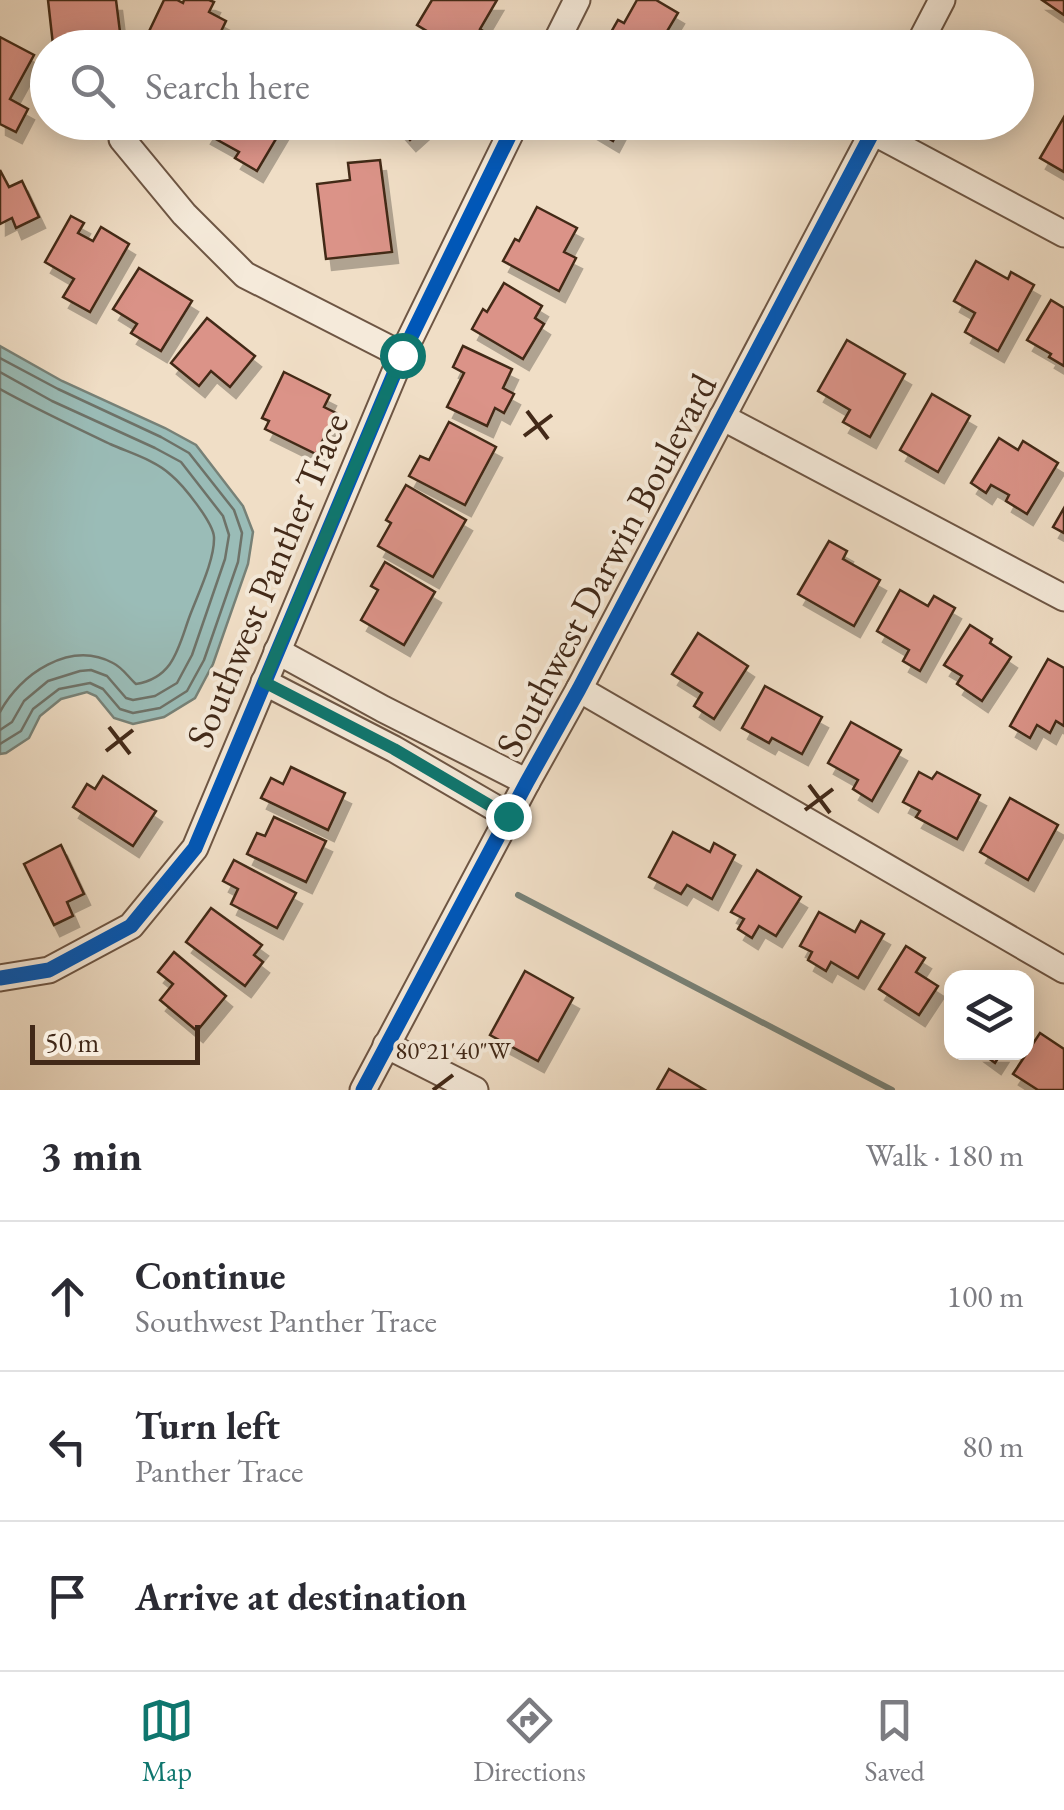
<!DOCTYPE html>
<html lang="en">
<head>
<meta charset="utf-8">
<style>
  body { margin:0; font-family:"EB Garamond",serif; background:#f7f7f7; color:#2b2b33 }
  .controls { position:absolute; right:30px; bottom:30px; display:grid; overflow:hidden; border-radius:20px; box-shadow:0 5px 25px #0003 }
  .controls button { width:90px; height:90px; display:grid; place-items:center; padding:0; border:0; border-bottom:2px solid #e1e1e2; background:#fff; color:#2b2b33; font:50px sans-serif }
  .scale { position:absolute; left:30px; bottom:25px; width:170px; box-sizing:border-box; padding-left:10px; border:5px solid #422918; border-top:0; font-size:28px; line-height:35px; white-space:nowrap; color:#422918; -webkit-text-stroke:8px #f5eada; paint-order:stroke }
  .stop { position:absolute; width:30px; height:30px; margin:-22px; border:8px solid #0f766e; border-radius:50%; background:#fff }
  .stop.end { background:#0f766e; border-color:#fff; box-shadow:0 2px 10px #0008 }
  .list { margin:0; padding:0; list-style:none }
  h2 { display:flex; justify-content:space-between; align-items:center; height:130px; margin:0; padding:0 40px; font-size:42px }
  h2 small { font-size:32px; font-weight:400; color:#7c7c81 }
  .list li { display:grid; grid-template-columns:65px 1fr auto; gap:30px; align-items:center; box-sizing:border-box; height:150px; padding:0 40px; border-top:2px solid #e1e1e2 }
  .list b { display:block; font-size:38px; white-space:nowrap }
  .list p { margin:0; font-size:32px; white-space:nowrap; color:#7c7c81 }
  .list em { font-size:32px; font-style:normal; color:#7c7c81 }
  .icon { flex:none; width:55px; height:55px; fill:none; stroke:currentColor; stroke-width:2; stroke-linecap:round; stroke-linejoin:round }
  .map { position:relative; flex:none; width:1064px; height:1090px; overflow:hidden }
  .search { position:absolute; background:#fff; box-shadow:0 5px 25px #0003; left:30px; right:30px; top:30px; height:110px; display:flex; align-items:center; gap:25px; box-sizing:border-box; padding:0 35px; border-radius:55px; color:#7c7c81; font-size:38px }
  .sheet { height:580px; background:#fff }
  nav { display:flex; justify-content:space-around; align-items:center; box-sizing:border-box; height:140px; border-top:2px solid #e1e1e2; background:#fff; font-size:28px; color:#7c7c81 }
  nav a { display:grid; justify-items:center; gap:5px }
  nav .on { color:#0f766e }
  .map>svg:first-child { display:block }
  .water { fill:#9abcb7; stroke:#778177; stroke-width:2.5 }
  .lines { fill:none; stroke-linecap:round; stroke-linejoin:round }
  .shore { stroke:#6e7268; stroke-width:2.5 }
  .stream { stroke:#778177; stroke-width:6 }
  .building { fill:#db9388; stroke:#422918; stroke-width:2.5; filter:url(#shadow) }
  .minor-casing { stroke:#6e5644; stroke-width:29 }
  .minor { stroke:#f5eada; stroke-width:25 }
  .cycleway-casing { stroke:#f5eada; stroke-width:21 }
  .cycleway { stroke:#0057b8; stroke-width:15 }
  .route { stroke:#0f766e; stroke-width:12 }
  .ticks { fill:none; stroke:#422918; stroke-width:4 }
  .labels { text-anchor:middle; stroke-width:8; stroke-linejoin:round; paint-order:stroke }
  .street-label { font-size:38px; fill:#422918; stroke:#f5eada }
  .ticks-label { font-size:25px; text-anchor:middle; fill:#422918; stroke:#f5eada; stroke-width:8; stroke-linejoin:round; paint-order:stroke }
</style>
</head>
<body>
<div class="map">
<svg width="1064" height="1090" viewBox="0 0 1064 1090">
  <defs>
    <filter id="shadow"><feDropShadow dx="6" dy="11" stdDeviation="0" flood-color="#0004"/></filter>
  </defs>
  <rect width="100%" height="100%" fill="#f0dec6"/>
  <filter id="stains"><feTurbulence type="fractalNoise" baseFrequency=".002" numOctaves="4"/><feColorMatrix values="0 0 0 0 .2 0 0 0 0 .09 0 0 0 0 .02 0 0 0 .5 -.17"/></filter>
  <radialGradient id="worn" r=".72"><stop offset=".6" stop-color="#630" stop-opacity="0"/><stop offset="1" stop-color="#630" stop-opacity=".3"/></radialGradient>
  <polygon class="water" points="0,346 62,381 165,428 196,445 243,506 253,532 248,564 213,664 195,698 164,717 133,724 114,718 96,696 87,692 61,699 40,716 29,738 6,753 0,754"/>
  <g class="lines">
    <g class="shore">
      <polyline points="0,358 58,389 161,437 189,453 234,510 242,533 238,562 204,660 187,691 160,708 133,713 120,709 103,689 90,683 59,689 33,709 21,731 0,744"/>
      <polyline points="0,372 52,401 155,448 181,462 223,516 229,535 225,559 192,655 177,683 155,696 133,700 126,698 107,676 91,670 80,671 48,681 24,701 12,722 0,730"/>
      <path d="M0,389C36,409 73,426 110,444C130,453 155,460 171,475C183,485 213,522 214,537C215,560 197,596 189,618C178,649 173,678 136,684C128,677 123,668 113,663C70,640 20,674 0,712"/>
    </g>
    <polyline class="stream" points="518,895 892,1090"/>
  </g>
  <g class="building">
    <polygon points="48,0 116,0 122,48 92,48 91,41 53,45"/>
    <polygon points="164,0 177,0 183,3 184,0 209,0 214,2 209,12 226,21 213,48 142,46"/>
    <polygon points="432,0 497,0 480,29 486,33 478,48 455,48 417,25"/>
    <polygon points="637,0 656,0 678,13 663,38 674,44 672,48 617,48 606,41 618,20 624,23"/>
    <polygon points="1042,0 1064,0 1064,15"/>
    <polygon points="0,37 34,55 10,99 28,109 16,132 0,124"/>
    <polygon points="1064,117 1064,172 1040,158"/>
    <polygon points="212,122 286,122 257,171 235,158 239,152 205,133"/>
    <polygon points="394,122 430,122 410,140"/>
    <polygon points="581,122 623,122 613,141"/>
    <polygon points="380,160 392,252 326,259 317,184 350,180 348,163"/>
    <polygon points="0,170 9,187 22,181 39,217 16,228 12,218 0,224"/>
    <polygon points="537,207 577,228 564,252 576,258 559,291 503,261 515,239 519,241"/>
    <polygon points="71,216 84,223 78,233 93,241 101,227 129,244 90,312 63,297 74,279 45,262"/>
    <polygon points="976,261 1008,279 1011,272 1034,285 998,351 965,332 975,313 954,301"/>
    <polygon points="139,268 192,301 161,351 131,333 137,324 113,309"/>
    <polygon points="504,283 542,306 535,318 544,324 523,359 472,329 483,309 487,312"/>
    <polygon points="1051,300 1064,308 1064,366 1049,357 1051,354 1027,340"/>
    <polygon points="207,318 255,356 230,387 211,371 199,386 171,363"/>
    <polygon points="847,340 905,374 870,437 843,422 850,410 818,391"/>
    <polygon points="463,346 512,369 503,388 514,394 504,413 495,408 487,426 447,407 464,373 453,367"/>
    <polygon points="284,372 330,395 324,407 336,413 316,454 265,429 269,421 262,418"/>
    <polygon points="932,394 970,416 938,472 900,450"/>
    <polygon points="449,422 496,447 465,505 409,476 420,456 429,460"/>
    <polygon points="999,438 1018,450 1023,441 1058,463 1027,514 1006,501 1009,495 991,485 986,493 971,483"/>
    <polygon points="406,485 466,520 433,577 378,546 391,523 386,520"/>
    <polygon points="1064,508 1064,533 1053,527"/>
    <polygon points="829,541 847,551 843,559 880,580 854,626 798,594"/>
    <polygon points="385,562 435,592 404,645 361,620 378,590 371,586"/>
    <polygon points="900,590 928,606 934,596 955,608 920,671 903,661 909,650 877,631"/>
    <polygon points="970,625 992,639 990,643 1011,657 982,701 957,684 962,676 944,665"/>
    <polygon points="698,633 748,666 714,719 694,706 702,693 672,674"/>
    <polygon points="1048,659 1064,668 1064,726 1056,721 1050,733 1037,725 1030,738 1010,726"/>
    <polygon points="765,686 822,717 802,754 772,738 769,743 742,728"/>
    <polygon points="851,722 901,750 872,801 853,789 858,780 828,763"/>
    <polygon points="291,767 345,793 328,830 261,798 271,778 283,784"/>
    <polygon points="919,772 932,779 937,772 980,795 957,839 916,817 920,811 903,802"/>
    <polygon points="103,776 156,811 133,846 73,807 87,784 95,789"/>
    <polygon points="1010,798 1058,825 1028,880 980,852"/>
    <polygon points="274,817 326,841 306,882 247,854 257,833 265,836"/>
    <polygon points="673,832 710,852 714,843 735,855 712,899 687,885 681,894 649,877"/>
    <polygon points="61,845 84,894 67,902 73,916 54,925 24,864"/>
    <polygon points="234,860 296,893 277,928 231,904 238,889 223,881"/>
    <polygon points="757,870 801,897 776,936 759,926 752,938 738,929 744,919 731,912"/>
    <polygon points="211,908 262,945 254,955 263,962 245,986 186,942"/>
    <polygon points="819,912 855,932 861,921 884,934 858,978 831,962 826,971 808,960 812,952 800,946"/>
    <polygon points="906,946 925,958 916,972 938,986 919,1015 879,989"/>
    <polygon points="174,952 226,996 197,1031 160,1000 173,984 158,972"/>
    <polygon points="525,971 573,998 538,1061 490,1035"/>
    <polygon points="1040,1033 1064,1049 1064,1090 1038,1090 1013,1074"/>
    <polygon points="980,1052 1002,1052 995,1063"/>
    <polygon points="669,1069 705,1090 657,1090"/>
  </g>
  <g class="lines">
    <g class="minor-casing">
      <g id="minor">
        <polyline points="553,48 577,0"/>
        <polyline points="917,48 942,0"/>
        <polyline points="873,132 1064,234"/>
        <polyline points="122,139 184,214 245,275 402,355"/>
        <polyline points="722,417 1064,598"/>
        <polyline points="277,651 383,709 527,782"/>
        <polyline points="264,682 394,749 509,816"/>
        <polyline points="579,689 1064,970"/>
        <polyline points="0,978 49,970 131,926 195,848 402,355 516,122"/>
        <polyline points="386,1045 475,1090"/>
        <polyline points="363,1090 527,782 579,689 878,122"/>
      </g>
    </g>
    <use href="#minor" class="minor"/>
    <g class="cycleway-casing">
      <g id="cycleway">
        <polyline points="0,978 49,970 131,926 195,848 402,355 516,122"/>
        <polyline points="363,1090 527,782 579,689 878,122"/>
      </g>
    </g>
    <use href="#cycleway" class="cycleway"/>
  </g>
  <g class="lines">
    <polyline class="route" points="402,355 264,682 394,749 508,816"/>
  </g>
  <path class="ticks" d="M527,411L548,439M524,436L552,415M109,727L130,754M106,751L133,730M809,785L830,813M805,810L833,789M433,1090L453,1075"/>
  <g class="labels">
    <g class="street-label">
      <text transform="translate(606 565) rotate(-62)" y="13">Southwest Darwin Boulevard</text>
      <text transform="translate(267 580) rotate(-67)" y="13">Southwest Panther Trace</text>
    </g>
  </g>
  <g class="ticks-label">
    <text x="453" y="1059">80°21'40"W</text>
  </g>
  <rect width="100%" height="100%" filter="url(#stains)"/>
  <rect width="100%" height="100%" fill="url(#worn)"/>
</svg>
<div class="controls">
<button><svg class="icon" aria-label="layers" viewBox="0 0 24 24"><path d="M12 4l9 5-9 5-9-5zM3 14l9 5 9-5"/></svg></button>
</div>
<div class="scale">50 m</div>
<div class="stop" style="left:402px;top:355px"></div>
<div class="stop end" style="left:508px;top:816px"></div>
<div class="search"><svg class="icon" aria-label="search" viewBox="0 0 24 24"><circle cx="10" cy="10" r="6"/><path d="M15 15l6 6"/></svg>Search here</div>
</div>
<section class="sheet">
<h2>3 min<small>Walk · 180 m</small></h2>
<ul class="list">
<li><svg class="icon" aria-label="ahead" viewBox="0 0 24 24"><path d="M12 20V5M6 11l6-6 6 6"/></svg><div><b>Continue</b><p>Southwest Panther Trace</p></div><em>100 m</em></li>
<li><svg class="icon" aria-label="left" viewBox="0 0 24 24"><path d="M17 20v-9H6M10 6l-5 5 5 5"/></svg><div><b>Turn left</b><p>Panther Trace</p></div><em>80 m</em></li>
<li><svg class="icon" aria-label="arrive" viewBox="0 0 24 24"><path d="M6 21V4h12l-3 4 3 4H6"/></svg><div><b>Arrive at destination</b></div></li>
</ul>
</section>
<nav>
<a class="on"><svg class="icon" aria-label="map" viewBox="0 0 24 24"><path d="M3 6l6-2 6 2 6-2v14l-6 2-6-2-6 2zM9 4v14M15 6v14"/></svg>Map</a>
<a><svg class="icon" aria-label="directions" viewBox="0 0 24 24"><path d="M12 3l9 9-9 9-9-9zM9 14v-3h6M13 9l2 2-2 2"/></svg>Directions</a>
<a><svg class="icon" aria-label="saved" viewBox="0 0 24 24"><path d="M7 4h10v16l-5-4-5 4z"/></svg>Saved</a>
</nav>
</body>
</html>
